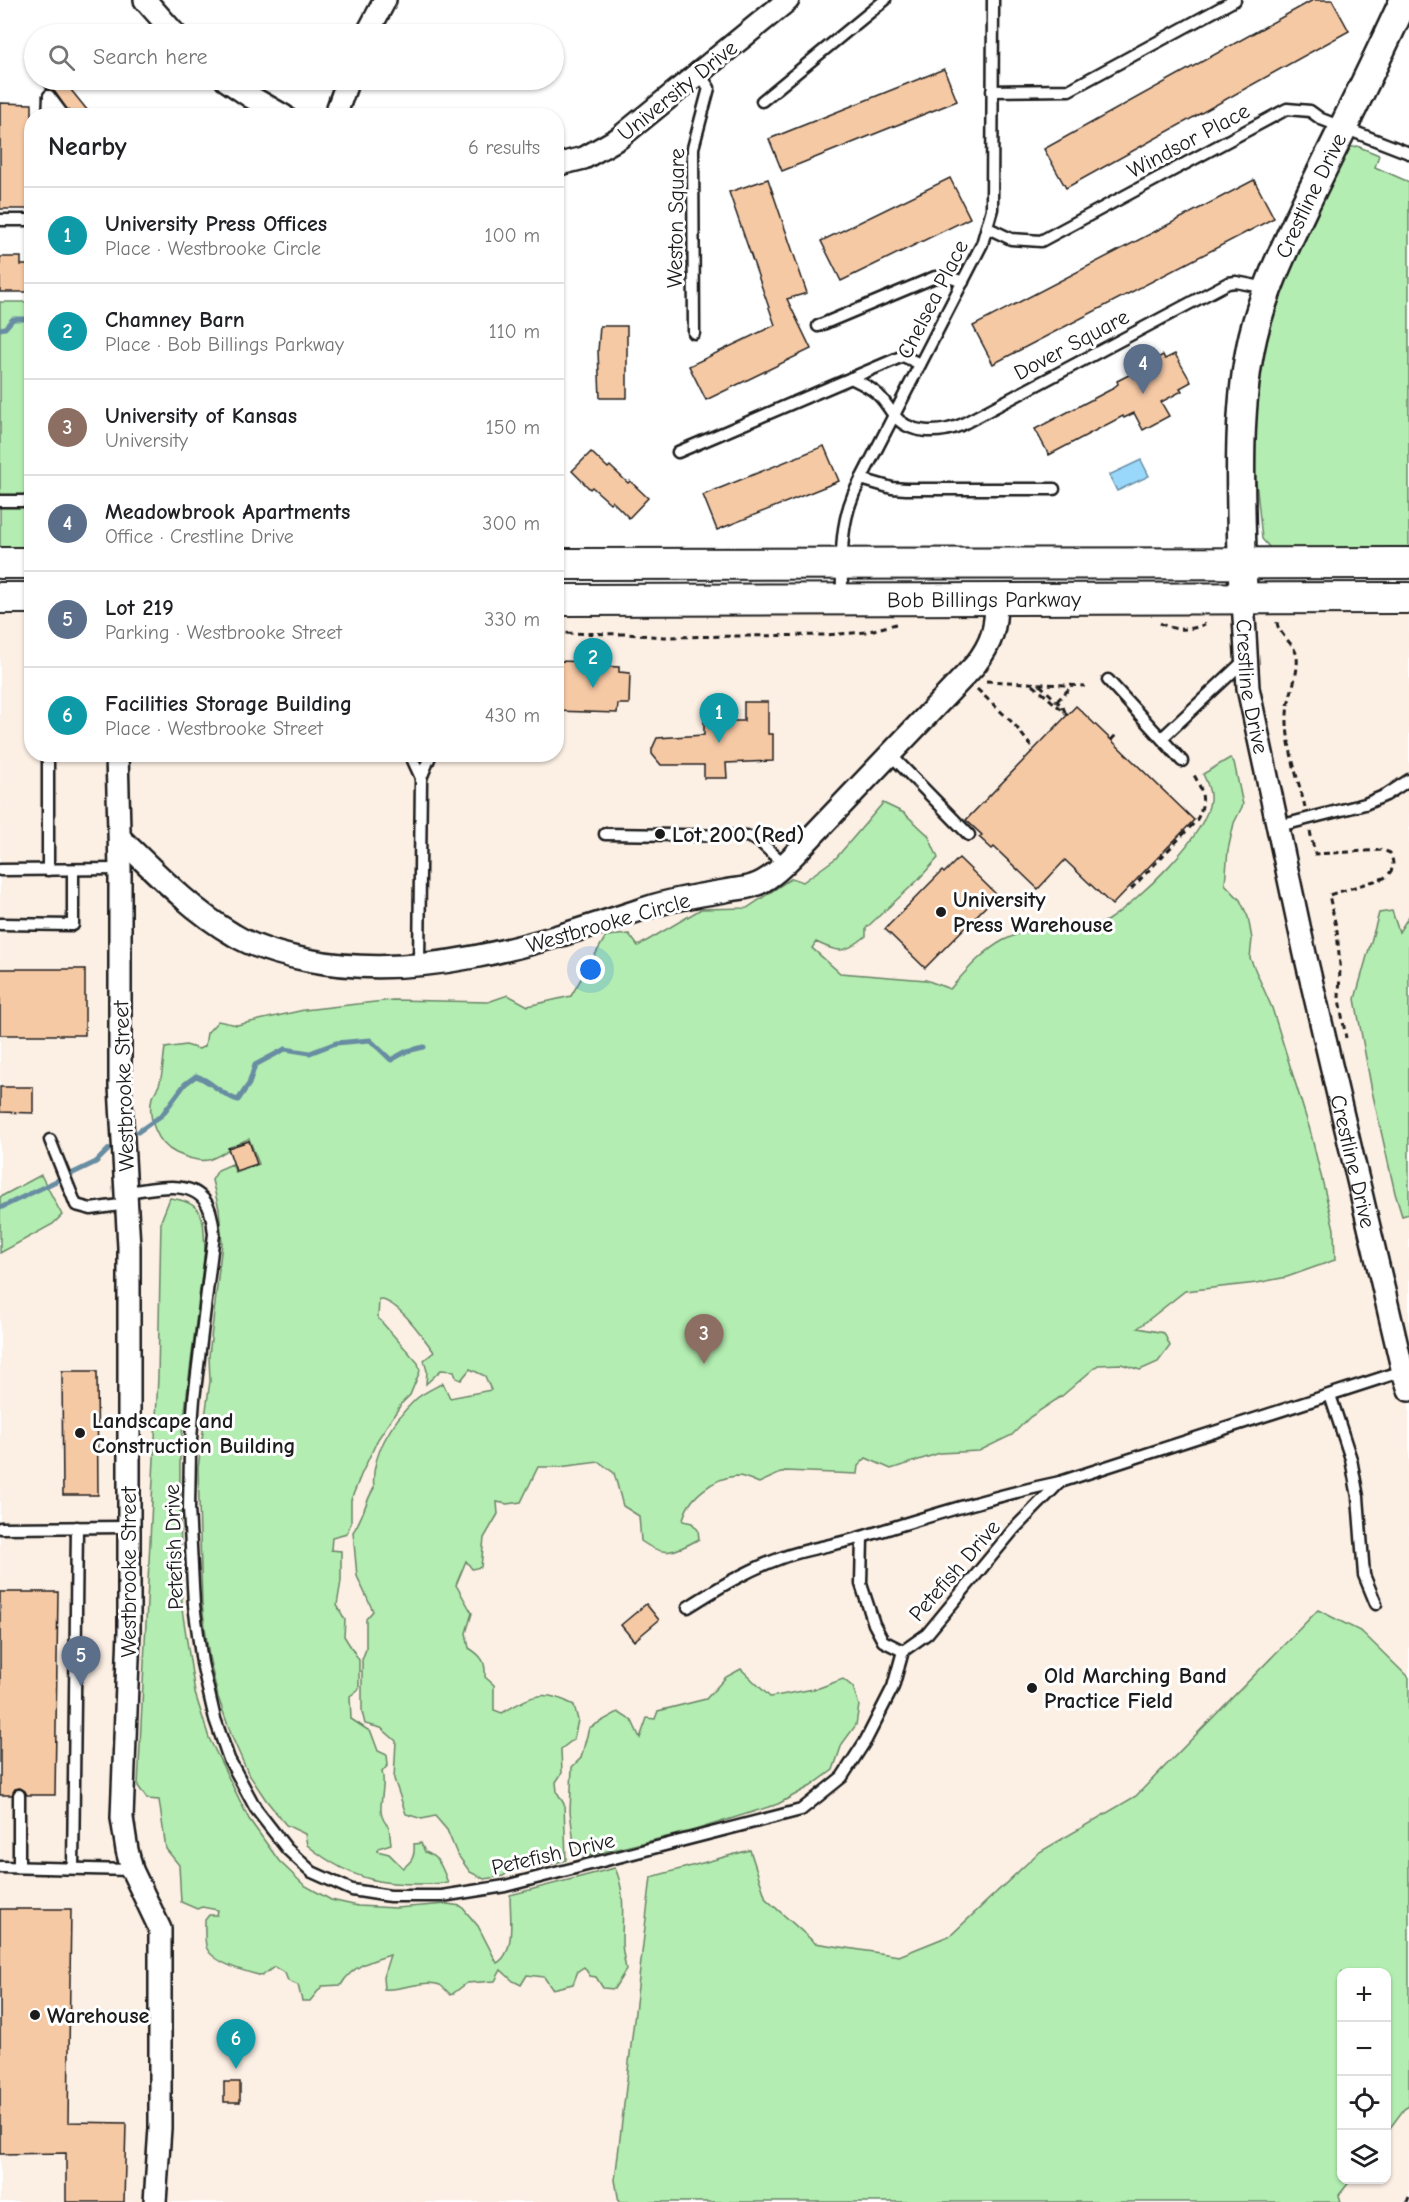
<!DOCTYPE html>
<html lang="en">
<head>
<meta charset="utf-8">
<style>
  body { margin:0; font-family:"Comic Neue",sans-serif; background:#f6f6f6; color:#202124 }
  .controls { position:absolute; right:18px; bottom:18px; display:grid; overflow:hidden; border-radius:12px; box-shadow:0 2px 4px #0004 }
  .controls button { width:54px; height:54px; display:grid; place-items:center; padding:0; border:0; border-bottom:2px solid #e0e0e0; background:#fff; color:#202124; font:30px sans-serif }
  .you { position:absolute; left:591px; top:970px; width:21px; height:21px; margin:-15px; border:4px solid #fff; border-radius:50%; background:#1a73e8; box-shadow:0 0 0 9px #1a73e833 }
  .badge { display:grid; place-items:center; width:39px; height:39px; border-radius:50%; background:#1c1c1c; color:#fff; font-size:20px; font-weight:700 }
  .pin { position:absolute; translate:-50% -50px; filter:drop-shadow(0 2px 3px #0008) }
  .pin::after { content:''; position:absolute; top:32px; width:21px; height:18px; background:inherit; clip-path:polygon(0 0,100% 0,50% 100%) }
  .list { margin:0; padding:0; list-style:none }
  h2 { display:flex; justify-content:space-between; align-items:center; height:78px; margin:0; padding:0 24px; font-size:26px }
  h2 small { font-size:20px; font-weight:400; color:#757577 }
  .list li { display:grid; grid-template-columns:39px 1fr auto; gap:18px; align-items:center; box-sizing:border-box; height:96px; padding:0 24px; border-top:2px solid #e0e0e0 }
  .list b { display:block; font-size:22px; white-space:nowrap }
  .list p { margin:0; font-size:20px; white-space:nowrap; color:#757577 }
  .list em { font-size:20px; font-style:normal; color:#757577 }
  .icon { flex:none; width:33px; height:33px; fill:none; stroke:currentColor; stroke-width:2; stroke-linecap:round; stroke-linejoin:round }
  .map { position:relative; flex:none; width:1409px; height:2202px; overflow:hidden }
  .search { position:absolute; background:#fff; box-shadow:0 2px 4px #0004; left:24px; top:24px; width:540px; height:66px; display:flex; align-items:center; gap:15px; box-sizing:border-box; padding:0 21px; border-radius:33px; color:#757577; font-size:22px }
  .panel { position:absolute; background:#fff; box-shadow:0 2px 4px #0004; left:24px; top:108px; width:540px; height:654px; border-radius:24px }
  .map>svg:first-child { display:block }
  .built { fill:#fcefe4; fill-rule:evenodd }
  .green { fill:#b3edb1; stroke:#688466; stroke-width:1.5 }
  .water { fill:#99d8fb; stroke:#678da2; stroke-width:1.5 }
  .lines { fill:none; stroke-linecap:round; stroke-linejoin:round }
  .stream { stroke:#678da2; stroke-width:5 }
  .building { fill:#f6c9a5; stroke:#1c1c1c; stroke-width:1.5 }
  .service-casing { stroke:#1c1c1c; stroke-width:15 }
  .minor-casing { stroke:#1c1c1c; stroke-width:26 }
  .tertiary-casing { stroke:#1c1c1c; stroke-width:32 }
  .secondary-casing { stroke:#1c1c1c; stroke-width:34 }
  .path { stroke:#1c1c1c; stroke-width:3; stroke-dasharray:6 4.5; stroke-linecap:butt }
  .service { stroke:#fff; stroke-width:10 }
  .minor { stroke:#fff; stroke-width:21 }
  .tertiary { stroke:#fff; stroke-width:27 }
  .secondary { stroke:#fff; stroke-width:30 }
  .poi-dot { fill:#1c1c1c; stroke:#fff; stroke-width:2 }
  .labels { text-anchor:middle; stroke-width:6; stroke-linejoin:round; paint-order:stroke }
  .street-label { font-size:22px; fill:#1c1c1c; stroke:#fff }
  .poi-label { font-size:22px; font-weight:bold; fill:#1c1c1c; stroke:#fff; text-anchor:start }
</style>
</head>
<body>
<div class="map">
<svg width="1409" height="2202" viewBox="0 0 1409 2202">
  <rect width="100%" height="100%" fill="#fff"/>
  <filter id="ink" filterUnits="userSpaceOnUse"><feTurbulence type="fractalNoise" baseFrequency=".0167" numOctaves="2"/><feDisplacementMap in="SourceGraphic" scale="12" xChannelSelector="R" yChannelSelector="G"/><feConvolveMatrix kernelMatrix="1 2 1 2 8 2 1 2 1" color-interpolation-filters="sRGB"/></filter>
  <g filter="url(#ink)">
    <path class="built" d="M31,608L32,754H556L557,610L1409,609V2202H0V609ZM1342,1972H1386V2180H1342Z"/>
    <g class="green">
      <polygon points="1357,146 1379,155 1375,167 1409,182 1409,552 1271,549 1262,539 1254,461 1259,360 1282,281 1348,148"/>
      <rect x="0" y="302" width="31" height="251"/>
      <path d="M1230,758L1234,762L1243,805L1234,823L1228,850L1225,884L1240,900L1248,917L1252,939L1250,958L1272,1008L1310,1130L1334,1229L1335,1260L1287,1277L1257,1283L1185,1291L1138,1328L1164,1333L1170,1346L1158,1362L1140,1370L1121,1364L1098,1365L1062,1396L1030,1417L1012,1435L979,1451L940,1453L891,1469L866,1458L858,1466L857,1474L785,1471L759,1483C752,1480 744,1476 737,1476C714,1477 686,1499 683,1521L692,1523L698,1530L699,1539C676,1552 664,1558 641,1541L639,1516L623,1506L614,1473L599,1462L559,1467H538L521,1502L507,1504L497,1502L498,1514L484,1538L481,1567L472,1569L466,1561L456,1585L472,1613L466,1633L469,1648C482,1656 486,1662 485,1677L494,1685V1710L502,1713C532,1696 541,1688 574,1705L578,1720L574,1739L561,1749L562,1773L556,1782L557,1792L564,1804L566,1860L541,1867L513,1869L503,1876L484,1879L470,1872L457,1854L447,1830L435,1816L422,1819L406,1814L394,1779L396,1741L381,1728L365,1724L362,1712V1660L366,1649V1619L373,1611L357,1576L353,1532C363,1518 365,1502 374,1488C370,1456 392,1422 415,1400C422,1393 434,1388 443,1383L450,1398L491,1390L485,1376L470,1369L461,1380L456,1378L454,1371L441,1370L426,1384L427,1371L424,1360L434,1352C421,1335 400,1302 379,1299L378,1318L418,1363L420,1371L410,1395L402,1403L378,1439L361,1475L351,1500V1523L347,1533L332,1537L331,1550L341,1551V1581L337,1605L345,1620L344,1636L359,1660V1689L350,1696L351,1719L371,1732L378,1751L387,1755L388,1765L382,1772C388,1791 372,1811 389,1827L391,1844L378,1848L377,1851L389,1854L403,1868C413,1861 415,1855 414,1844L421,1843L425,1852C440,1857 443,1870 448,1883C389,1887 354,1883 307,1845L305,1834L286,1825L266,1800L248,1773L232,1737L218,1697L209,1657L202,1604L198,1468L210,1381L209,1356L222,1243L219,1209L212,1180L218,1170L232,1164L236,1173L259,1164L249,1139C233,1144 223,1156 208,1160C198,1162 185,1157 176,1153C157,1144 147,1118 152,1097C154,1093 157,1090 159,1085C163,1075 163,1059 165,1048L186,1045L199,1049L205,1046L207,1033L218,1021L237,1025L304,1010L393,1000L488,1002L508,995L528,1006L571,996L606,936L629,934L638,946L701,909L747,908L792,878L803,882L836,858L883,803L904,813L928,835L938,858L916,882L866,928V936C844,954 840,953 816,942L812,948L840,973L926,980L950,989C966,971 983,951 1004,940C1019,933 1041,924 1057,928C1068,931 1069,937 1083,932C1091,929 1100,925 1108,920C1137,901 1207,836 1210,800C1211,791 1207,782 1203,774Z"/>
      <polygon points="1392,911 1399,932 1409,916 1409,1214 1402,1216 1395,1193 1372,1091 1355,999 1379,913"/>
      <polygon points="41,1175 62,1215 53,1224 0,1253 0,1197"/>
      <path d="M170,1198C206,1203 203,1218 205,1249L180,1450V1503L182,1609L195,1693L209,1738L249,1819L279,1861L304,1885L331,1900L358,1906L396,1908L447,1904L461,1906L478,1926L497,1963C516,1953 510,1915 510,1895L615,1868C626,1892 622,1916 622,1942C622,1951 625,1961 626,1970L614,1989L603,1988L596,1977L590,1976L584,1967L578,1971L573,1984L552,1989L544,1977L527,1975L521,1985L513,1981L501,1970L495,1981L467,1983L451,1995C448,1992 443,1987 440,1985C424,1979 401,1991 384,1989L383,1977L390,1955C370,1961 352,1966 341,1985L322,1986L310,2001H302L298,1985L288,1981L285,1973L274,1967L262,1976C247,1972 215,1964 207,1949C204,1942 205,1928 205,1920L209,1915H217L218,1910L202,1907L197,1909L181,1902L179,1865L166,1849L159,1800L147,1799L138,1786L158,1377L161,1221Z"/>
      <polygon points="1318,1610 1362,1632 1409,1678 1409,2106 1404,2109 1387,2132 1386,1972 1342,1972 1342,2180 1351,2180 1339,2195 1341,2202 619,2202 615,2180 651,1877 750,1850 766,1899 815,1943 899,1956 951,1935 1038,1853 1136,1796"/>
      <polygon points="741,1669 770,1697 819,1688 843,1679 853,1687 859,1705 856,1725 842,1744 833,1770 811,1786 778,1804 695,1830 584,1857 574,1844 570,1811 572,1767 581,1758 589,1728 618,1712 632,1721 640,1738 647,1718 655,1719 658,1711 706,1699 726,1677"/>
    </g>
    <polygon class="water" points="1141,460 1149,476 1117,491 1109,475"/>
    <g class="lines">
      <g class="stream">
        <polyline points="0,329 5,328 13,319 32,319"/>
        <path d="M138,1132L162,1115L185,1084L196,1076C212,1081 221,1095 238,1100L249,1084L255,1065L285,1049L310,1053L336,1043L370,1040L391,1060L407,1051L424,1047"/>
        <polyline points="0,1208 96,1162 109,1149"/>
      </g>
    </g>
    <g class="building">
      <polygon points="1313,0 1332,0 1349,31 1066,188 1044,149"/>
      <polygon points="944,69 957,101 782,171 769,139"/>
      <polygon points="40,80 63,80 92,116 71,116 55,92 47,89"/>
      <polygon points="0,103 32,104 32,209 0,209"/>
      <polygon points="950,178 970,218 841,281 821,241"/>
      <polygon points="768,179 807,293 787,299 811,349 706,400 689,366 775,325 729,192"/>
      <polygon points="1254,180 1274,218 993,364 973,326"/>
      <polygon points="0,257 21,257 21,265 32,265 32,292 0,292"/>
      <polygon points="600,326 627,326 627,398 600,398 598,351"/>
      <polygon points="1175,354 1191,382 1180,388 1182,391 1161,402 1169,416 1143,430 1134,413 1124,418 1123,416 1049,455 1035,429 1110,390 1118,384 1117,381 1145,367 1144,365 1163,355 1165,359"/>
      <polygon points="824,446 839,481 717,530 703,495"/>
      <polygon points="591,452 608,468 610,466 628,483 630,481 648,498 629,518 612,501 610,503 592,487 590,489 572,471"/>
      <polygon points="556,661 596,662 596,666 619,667 619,672 630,673 629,704 618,704 617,713 556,711"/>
      <polygon points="744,702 768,702 768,734 773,734 773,761 726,763 727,778 704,778 704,765 661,765 652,754 652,749 657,738 704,735 704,721 744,721"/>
      <polygon points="1076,706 1194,820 1112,905 1065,860 1038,889 994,847 992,849 979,837 982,835 966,820"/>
      <polygon points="959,858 997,895 925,968 885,929 942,871 944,873"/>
      <rect x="0" y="969" width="85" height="66"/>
      <polygon points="0,1087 33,1087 33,1113 0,1112"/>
      <polygon points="249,1141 257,1164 236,1171 228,1148"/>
      <polygon points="62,1371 97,1371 98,1495 63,1495"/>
      <polygon points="0,1592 58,1592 55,1795 27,1795 25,1791 20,1788 15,1789 12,1795 0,1795"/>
      <polygon points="646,1604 659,1620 634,1641 621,1625"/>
      <polygon points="0,1909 71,1909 68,2122 126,2123 124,2202 66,2202 66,2153 0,2154"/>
      <rect x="224" y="2082" width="16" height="20"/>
    </g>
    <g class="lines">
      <g class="service-casing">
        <g id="service">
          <polyline points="992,91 1069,90 1235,0"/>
          <polyline points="49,96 64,116"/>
          <polyline points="762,101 885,0"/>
          <polyline points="48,116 49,96"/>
          <polyline points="0,220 32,220"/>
          <polyline points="988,228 1011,239 1041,241 1287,109 1310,111 1321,119 1409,153"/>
          <polyline points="818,326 935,277 952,278 963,282"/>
          <polyline points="694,333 693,148 709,88 699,73"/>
          <path d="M851,378C859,382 868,386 875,392C883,398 887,406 893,414C909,435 939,434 961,425L1228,283L1236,282L1267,288"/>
          <polyline points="678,452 903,356 920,364"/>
          <polyline points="861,479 892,488 906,489 1054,489"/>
          <polyline points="0,501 32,501"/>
          <path d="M842,598C842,560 839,529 854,493L982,244L992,209L993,0"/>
          <polyline points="1108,680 1182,761"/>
          <polyline points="1162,738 1245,660"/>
          <polyline points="48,754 48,870"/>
          <polyline points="410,754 421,778"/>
          <polyline points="890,754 969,835"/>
          <polyline points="1279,826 1365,804 1386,795 1409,780"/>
          <polyline points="605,834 747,836 760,842 784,864"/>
          <polyline points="0,870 120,869"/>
          <polyline points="0,924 73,925 73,870"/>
          <polyline points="419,965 421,778 431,754"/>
          <polyline points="50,1140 76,1205 91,1209 127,1204"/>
          <path d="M127,1192C153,1189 194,1177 208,1206C212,1214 213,1225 214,1234L194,1399L190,1453L189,1508L194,1605L202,1663L215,1719L229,1759L256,1809L287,1849L312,1872L352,1890L390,1896H442L505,1886L801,1810L842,1777L866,1740L893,1687L903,1651L927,1634L1014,1529L1060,1482L1406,1370"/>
          <polyline points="1330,1395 1351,1459 1358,1497 1364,1575 1376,1604"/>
          <polyline points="0,1528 128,1527"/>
          <polyline points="862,1537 861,1584 874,1624 883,1641 903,1651"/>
          <path d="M688,1607C718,1588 747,1570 781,1558C808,1548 837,1545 865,1536C930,1516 993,1496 1060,1482"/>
          <polyline points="19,1795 19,1867"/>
          <polyline points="0,1867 132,1870"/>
          <polyline points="73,1868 77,1527"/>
        </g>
      </g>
      <g class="minor-casing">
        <g id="minor">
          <polyline points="145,0 175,34"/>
          <polyline points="367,34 385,0"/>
          <polyline points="226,80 251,97 284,116"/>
          <polyline points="335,116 348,80"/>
          <polyline points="556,165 584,158 619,138 788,0"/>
          <path id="s1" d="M1243,599L1248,688L1305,954L1403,1372L1409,1390"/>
          <polyline points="117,754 120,869 120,1086 129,1247 129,1631 122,1818 127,1850 132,1870 160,1929 160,2128 155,2202"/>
          <path d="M120,838C155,872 191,910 234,935C255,948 282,955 307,960C424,983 539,943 649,907C674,899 699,895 725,891C733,889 743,889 752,886C769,881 783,866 795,854L975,665C993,642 996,627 996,599"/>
        </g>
      </g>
      <g class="tertiary-casing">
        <g id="tertiary">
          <path id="s2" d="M1243,599C1242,515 1234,417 1253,336C1264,290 1285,247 1305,205C1338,137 1373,69 1404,0"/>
        </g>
      </g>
      <g class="secondary-casing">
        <g id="secondary">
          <polyline points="0,563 32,563"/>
          <polyline points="556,564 1409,563"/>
          <polyline points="0,598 32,598"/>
          <path id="s3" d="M556,600L1409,598"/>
        </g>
      </g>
      <g class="path">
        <path d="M1277,622C1278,635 1295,643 1297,657C1299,677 1287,697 1287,716C1286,745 1298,779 1305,807"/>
        <path d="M1160,623C1174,631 1190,631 1205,624"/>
        <polyline points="556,633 625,634 664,637 824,635 866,632 896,624"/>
        <polyline points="986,681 1085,686"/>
        <polyline points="1033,685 1068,715"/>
        <polyline points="1040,685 1063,707 1065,712"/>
        <polyline points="977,689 1014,724 1034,750"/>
        <polyline points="1057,701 1072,686"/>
        <polyline points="1111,740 1117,734"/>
        <path d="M1310,831L1315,854L1383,850L1390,853C1395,864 1394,871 1384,878L1329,895L1337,931L1340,966L1339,999L1346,1038"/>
        <path d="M1131,889L1196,821C1206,804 1204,792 1194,775"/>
        <polyline points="1407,2202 1409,2197"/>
      </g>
      <use href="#service" class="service"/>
      <use href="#minor" class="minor"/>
      <use href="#tertiary" class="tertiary"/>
      <use href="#secondary" class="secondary"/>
    </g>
  </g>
  <g class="poi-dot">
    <circle cx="660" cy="834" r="6"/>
    <circle cx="941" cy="912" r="6"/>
    <circle cx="80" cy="1433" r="6"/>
    <circle cx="1032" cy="1688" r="6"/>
    <circle cx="35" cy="2015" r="6"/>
  </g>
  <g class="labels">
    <g class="street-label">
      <text transform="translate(677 90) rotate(-39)" y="8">University Drive</text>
      <text transform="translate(1188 140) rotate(-28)" y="8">Windsor Place</text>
      <text dy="8" stroke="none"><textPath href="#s2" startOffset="416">Crestline Drive</textPath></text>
      <text transform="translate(675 218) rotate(-89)" y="8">Weston Square</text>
      <text transform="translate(932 299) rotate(-63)" y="8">Chelsea Place</text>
      <text transform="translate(1071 344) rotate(-28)" y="8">Dover Square</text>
      <text dy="8" stroke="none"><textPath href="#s3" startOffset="428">Bob Billings Parkway</textPath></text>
      <text dy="8" stroke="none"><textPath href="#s1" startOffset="88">Crestline Drive</textPath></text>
      <text transform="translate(608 922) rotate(-16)" y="8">Westbrooke Circle</text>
      <text transform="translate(123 1086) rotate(-92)" y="8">Westbrooke Street</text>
      <text dy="8" stroke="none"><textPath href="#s1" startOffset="574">Crestline Drive</textPath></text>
      <text transform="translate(173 1547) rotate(-92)" y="8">Petefish Drive</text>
      <text transform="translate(954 1570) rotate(-49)" y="8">Petefish Drive</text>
      <text transform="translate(128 1572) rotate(-90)" y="8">Westbrooke Street</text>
      <text transform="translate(553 1853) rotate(-13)" y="8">Petefish Drive</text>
    </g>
    <g class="poi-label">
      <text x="672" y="842">Lot 200 (Red)</text>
      <text x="953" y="907">University<tspan x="953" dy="25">Press Warehouse</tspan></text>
      <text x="92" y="1428">Landscape and<tspan x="92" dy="25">Construction Building</tspan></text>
      <text x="1044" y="1683">Old Marching Band<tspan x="1044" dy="25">Practice Field</tspan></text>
      <text x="47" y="2023">Warehouse</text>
    </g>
  </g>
</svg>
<div class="controls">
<button>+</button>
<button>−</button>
<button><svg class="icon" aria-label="locate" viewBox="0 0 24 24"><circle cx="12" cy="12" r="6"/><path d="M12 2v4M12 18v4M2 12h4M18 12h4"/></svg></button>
<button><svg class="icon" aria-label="layers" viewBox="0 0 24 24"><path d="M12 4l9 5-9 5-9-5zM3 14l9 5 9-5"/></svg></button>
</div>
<div class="you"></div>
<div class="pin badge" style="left:719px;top:743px;background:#0f9aa8">1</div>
<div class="pin badge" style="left:593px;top:688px;background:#0f9aa8">2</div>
<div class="pin badge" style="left:704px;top:1364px;background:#8d6e63">3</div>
<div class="pin badge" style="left:1143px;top:394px;background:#5c6f8a">4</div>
<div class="pin badge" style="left:81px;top:1686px;background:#5c6f8a">5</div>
<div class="pin badge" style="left:236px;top:2069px;background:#0f9aa8">6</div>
<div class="search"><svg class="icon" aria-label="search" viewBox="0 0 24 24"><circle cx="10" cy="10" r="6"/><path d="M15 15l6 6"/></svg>Search here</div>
<section class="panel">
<h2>Nearby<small>6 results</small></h2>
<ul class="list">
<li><span class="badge" style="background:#0f9aa8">1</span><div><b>University Press Offices</b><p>Place · Westbrooke Circle</p></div><em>100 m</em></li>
<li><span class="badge" style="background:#0f9aa8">2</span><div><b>Chamney Barn</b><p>Place · Bob Billings Parkway</p></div><em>110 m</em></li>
<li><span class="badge" style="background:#8d6e63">3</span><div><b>University of Kansas</b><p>University</p></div><em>150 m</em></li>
<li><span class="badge" style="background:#5c6f8a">4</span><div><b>Meadowbrook Apartments</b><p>Office · Crestline Drive</p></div><em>300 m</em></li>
<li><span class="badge" style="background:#5c6f8a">5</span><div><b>Lot 219</b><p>Parking · Westbrooke Street</p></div><em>330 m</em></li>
<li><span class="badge" style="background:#0f9aa8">6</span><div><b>Facilities Storage Building</b><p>Place · Westbrooke Street</p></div><em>430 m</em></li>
</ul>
</section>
</div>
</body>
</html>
